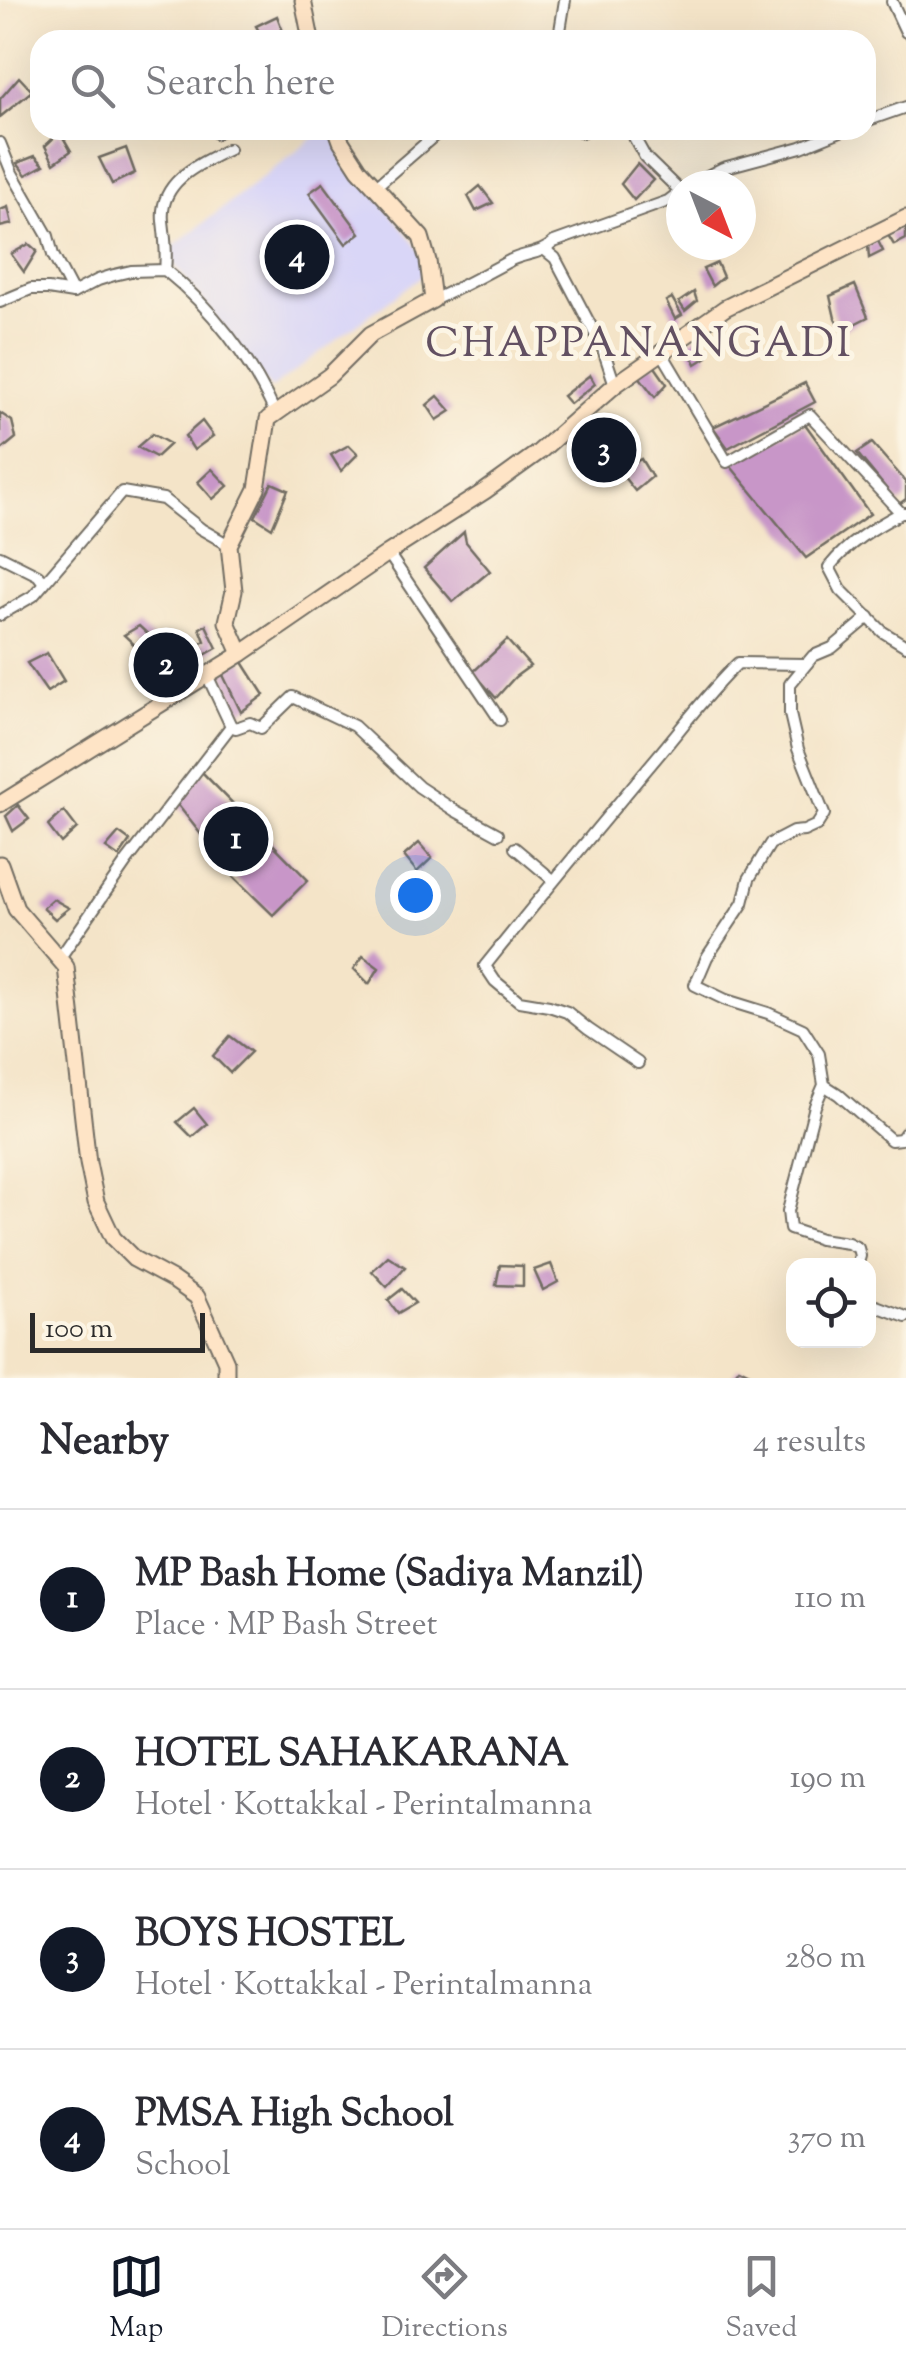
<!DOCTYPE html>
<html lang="en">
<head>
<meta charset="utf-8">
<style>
  body { margin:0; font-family:"Sorts Mill Goudy",serif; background:#f7f7f7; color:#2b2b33 }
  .controls { position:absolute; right:30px; bottom:30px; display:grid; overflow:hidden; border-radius:20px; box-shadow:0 10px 40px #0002 }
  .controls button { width:90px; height:90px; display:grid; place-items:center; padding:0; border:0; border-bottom:2px solid #e1e1e2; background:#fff; color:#2b2b33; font:50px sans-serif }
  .compass { position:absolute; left:666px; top:170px; width:90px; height:90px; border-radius:50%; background:#fff; box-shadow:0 10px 40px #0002; rotate:138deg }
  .scale { position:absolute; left:30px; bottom:25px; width:175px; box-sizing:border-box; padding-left:10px; border:5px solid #2b2b2b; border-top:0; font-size:28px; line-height:35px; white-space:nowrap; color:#2b2b2b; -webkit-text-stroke:8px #fcf5e5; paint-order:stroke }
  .you { position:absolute; left:415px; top:895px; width:35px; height:35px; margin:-25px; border:8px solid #fff; border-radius:50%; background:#1a73e8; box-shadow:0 0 0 15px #1a73e833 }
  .badge { display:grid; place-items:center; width:65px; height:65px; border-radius:50%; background:#111827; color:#fff; font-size:32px; font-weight:700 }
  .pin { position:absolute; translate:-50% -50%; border:5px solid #fff; box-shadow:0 2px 10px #0006 }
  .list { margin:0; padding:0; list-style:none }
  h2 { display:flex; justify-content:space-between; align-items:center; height:130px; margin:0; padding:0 40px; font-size:42px }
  h2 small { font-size:32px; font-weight:400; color:#7c7c81 }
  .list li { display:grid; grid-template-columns:65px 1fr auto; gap:30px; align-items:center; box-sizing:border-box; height:180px; padding:0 40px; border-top:2px solid #e1e1e2 }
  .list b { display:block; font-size:38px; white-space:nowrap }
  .list p { margin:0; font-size:32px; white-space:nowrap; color:#7c7c81 }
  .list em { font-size:32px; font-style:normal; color:#7c7c81 }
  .icon { flex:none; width:55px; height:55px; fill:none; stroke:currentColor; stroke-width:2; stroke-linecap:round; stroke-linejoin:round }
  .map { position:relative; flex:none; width:906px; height:1378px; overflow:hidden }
  .search { position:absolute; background:#fff; box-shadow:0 10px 40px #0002; left:30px; right:30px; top:30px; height:110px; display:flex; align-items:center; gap:25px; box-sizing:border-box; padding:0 35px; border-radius:30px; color:#7c7c81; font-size:38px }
  .sheet { height:850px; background:#fff }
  nav { display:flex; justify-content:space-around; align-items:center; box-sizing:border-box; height:140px; border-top:2px solid #e1e1e2; background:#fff; font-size:28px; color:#7c7c81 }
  nav a { display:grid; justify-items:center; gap:5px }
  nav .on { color:#111827 }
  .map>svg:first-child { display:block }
  .built { fill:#d9d6f7 }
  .building { fill:#c896c8 }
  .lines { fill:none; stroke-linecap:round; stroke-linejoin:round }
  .lane-casing { stroke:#716c62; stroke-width:9 }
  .street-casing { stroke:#716c62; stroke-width:14 }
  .secondary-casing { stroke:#716c62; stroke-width:19 }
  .lane { stroke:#fff; stroke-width:5 }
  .street { stroke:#fff; stroke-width:10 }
  .secondary { stroke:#fee4c6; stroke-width:15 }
  .labels { text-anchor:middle; stroke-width:10; stroke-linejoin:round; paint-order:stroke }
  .quarter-label { font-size:42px; letter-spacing:2.5px; fill:#625062; stroke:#fcf5e5 }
</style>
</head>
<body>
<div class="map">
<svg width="906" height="1378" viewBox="0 0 906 1378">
  <rect width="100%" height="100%" fill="#fcf5e5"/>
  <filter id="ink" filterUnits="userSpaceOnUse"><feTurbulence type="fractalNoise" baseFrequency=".01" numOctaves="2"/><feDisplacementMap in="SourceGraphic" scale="20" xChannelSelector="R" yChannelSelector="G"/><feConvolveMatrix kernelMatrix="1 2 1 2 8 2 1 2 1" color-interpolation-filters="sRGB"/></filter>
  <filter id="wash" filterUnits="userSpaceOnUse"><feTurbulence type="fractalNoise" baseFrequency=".0048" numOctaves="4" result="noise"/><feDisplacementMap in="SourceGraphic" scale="40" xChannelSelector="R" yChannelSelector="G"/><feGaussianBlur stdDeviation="2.25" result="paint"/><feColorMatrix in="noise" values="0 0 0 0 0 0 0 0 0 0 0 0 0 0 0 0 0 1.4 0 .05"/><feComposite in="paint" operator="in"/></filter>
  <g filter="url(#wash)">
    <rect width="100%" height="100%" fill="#f4e4c8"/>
    <polygon class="built" points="324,130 330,130 432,268 271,389 165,253"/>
    <g id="blocks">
      <g class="building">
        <polygon points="277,16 286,39 264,40 256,26"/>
        <polygon points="19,77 32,91 0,117 0,99"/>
        <polygon points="60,132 71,151 54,163 45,146"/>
        <polygon points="126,148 135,173 112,184 99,158"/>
        <polygon points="35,156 44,165 26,175 17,163"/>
        <polygon points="637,164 653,180 634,200 621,184"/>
        <polygon points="323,183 360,233 346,244 309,193"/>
        <polygon points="480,186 493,203 476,211 468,196"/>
        <polygon points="8,207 12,224 0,227 0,210"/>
        <polygon points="906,226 906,239 894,245 888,235"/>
        <polygon points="878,241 883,251 869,258 868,245"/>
        <polygon points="29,244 37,251 24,272 11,254"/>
        <polygon points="717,263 723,277 712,286 703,269"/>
        <polygon points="855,285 868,317 842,330 835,318 830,296"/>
        <polygon points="694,292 697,301 685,311 679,302"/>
        <polygon points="672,298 682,315 675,319 666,301"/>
        <polygon points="699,335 707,357 696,364 686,343"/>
        <polygon points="653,364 667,384 655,397 635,371"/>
        <polygon points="590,375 595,384 570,404 563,396"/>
        <polygon points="805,383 815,402 728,448 713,427"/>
        <polygon points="438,396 451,411 437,420 427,405"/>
        <polygon points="0,413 12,421 16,438 0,451"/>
        <polygon points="202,421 213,436 194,450 185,436"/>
        <polygon points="805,424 870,514 806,558 728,463"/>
        <polygon points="152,434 170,444 156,457 137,447"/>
        <polygon points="605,437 617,452 601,465 594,455 593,445"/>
        <polygon points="872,443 906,482 906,499 899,504 857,453"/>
        <polygon points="349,445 358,454 341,471 331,455"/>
        <polygon points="641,459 652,477 635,491 619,471"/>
        <polygon points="212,469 228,486 213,499 198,482"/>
        <polygon points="272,483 288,490 272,528 255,517"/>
        <polygon points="464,532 466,542 490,571 453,602 424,568"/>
        <polygon points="206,625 217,648 183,667 176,657 205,641 200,628"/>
        <polygon points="139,626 153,639 141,651 124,635"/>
        <polygon points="507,640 530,666 515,677 496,698 473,672"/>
        <polygon points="172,652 178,671 164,681 152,668"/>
        <polygon points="47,653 64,681 47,692 27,663"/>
        <polygon points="241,659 264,695 241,712 222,673"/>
        <polygon points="198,768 308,880 273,915 235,878 174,800"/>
        <polygon points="18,805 29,819 13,831 6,816"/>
        <polygon points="64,811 77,828 61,843 48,826"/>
        <polygon points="119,833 130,841 119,857 106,848"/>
        <polygon points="419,843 432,858 417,872 404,856"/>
        <polygon points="53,899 69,908 55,919 43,908"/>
        <polygon points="363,956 379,968 369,984 354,969"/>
        <polygon points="230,1036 251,1052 230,1073 213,1056"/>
        <polygon points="194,1108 207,1124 192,1137 177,1122"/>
        <polygon points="388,1256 405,1267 387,1287 372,1271"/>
        <polygon points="551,1264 558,1282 543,1290 534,1270"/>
        <polygon points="500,1265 523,1266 523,1286 496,1285"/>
        <polygon points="402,1289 415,1303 398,1313 388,1300"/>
        <polygon points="739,1368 760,1378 732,1378"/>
      </g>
    </g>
  </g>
  <g filter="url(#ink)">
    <use href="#blocks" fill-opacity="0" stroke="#716c62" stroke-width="2.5"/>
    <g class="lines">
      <g class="lane-casing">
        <polyline id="lane" points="216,136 225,130"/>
      </g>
      <g class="street-casing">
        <g id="street">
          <polyline points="892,2 906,32"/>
          <polyline points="555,40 560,31 565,0"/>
          <polyline points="866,121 906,107"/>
          <polyline points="630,130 645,157 681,192"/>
          <polyline points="582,132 585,130"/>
          <polyline points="0,143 12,173 48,236 53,255 73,293"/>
          <polyline points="690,185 723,168 801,147 843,130"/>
          <polyline points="375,187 441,130"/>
          <polyline points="545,250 555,258 603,349 615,385"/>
          <path d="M165,270C167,253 165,238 163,221C159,181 199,164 229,149"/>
          <path d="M433,300C460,288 485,274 511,260C526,253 542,254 554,242L668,201L681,191"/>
          <path d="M0,302L31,289H48L73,293L98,280L114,275L131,271L165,270C211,307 251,359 275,413"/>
          <polyline points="662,353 727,462 810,415 901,513 906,513"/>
          <path d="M901,513C873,528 849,542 829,567L841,590L883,632L906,646"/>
          <polyline points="388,553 500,720"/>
          <polyline points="0,556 38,575 44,583"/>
          <polyline points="0,615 33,596 122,492 163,499 201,529 229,545"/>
          <polyline points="231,726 236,728 250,723 261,728 293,697 354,726 419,787 454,810 498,834"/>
          <polyline points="515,848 553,880"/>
          <polyline points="59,959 127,861 231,726 207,675"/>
          <path d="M638,1063L588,1029L567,1012L549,1006L519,1001L495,981L485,966C542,895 599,826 657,757C684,725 708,692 738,663L806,664"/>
          <polyline points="824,1085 838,1094 891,1140 901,1139 906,1132"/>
          <polyline points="857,1266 860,1256 858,1248 848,1243 820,1239 790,1229 788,1211 815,1106 824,1085 819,1054 803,1029 768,1013 726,1000 695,985 707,957 743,903 749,879 770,844 793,832 804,831 817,825 824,814 798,749 790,714 790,684 813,656 832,648 869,617"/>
          <polyline points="868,1303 906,1317"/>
        </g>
      </g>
      <g class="secondary-casing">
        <g id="secondary">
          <polyline points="303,0 311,40"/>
          <polyline points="241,654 227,622 234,591 229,545 257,489 268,419 329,376 371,334 433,300 428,261 421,237 359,169 341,141 337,130"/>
          <polyline points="0,804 241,654 388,553 485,491 539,452 615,385 725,308 906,218"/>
          <polyline points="0,864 16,909 66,967 88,1163 96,1202 113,1238 134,1259 173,1280 197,1297 226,1362 226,1378"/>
        </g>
      </g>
      <use href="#lane" class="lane"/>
      <use href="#street" class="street"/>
      <use href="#secondary" class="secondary"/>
    </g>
  </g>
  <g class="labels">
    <g class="quarter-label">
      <text x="639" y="356">CHAPPANANGADI</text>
    </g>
  </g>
</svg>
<div class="controls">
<button><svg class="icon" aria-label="locate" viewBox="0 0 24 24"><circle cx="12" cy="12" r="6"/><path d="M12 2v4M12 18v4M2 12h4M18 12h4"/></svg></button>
</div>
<svg class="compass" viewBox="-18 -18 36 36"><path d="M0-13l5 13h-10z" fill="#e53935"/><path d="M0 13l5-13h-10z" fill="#7c7c81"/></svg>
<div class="scale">100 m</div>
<div class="you"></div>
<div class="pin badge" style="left:236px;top:839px">1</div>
<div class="pin badge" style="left:166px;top:665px">2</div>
<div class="pin badge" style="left:604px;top:450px">3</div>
<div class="pin badge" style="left:297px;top:257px">4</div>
<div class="search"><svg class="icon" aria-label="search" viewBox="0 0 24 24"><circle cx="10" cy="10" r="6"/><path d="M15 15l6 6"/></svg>Search here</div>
</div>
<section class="sheet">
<h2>Nearby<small>4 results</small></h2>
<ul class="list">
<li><span class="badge">1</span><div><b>MP Bash Home (Sadiya Manzil)</b><p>Place · MP Bash Street</p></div><em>110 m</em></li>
<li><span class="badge">2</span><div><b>HOTEL SAHAKARANA</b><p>Hotel · Kottakkal - Perintalmanna</p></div><em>190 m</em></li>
<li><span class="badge">3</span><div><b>BOYS HOSTEL</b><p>Hotel · Kottakkal - Perintalmanna</p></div><em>280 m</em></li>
<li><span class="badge">4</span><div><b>PMSA High School</b><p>School</p></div><em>370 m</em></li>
</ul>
</section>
<nav>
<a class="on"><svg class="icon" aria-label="map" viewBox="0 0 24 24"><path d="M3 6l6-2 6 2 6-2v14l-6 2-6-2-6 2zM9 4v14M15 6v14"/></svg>Map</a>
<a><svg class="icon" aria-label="directions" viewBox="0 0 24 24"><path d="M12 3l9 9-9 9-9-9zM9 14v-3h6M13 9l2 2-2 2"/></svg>Directions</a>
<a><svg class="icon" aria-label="saved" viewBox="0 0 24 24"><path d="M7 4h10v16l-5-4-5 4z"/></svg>Saved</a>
</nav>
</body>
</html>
